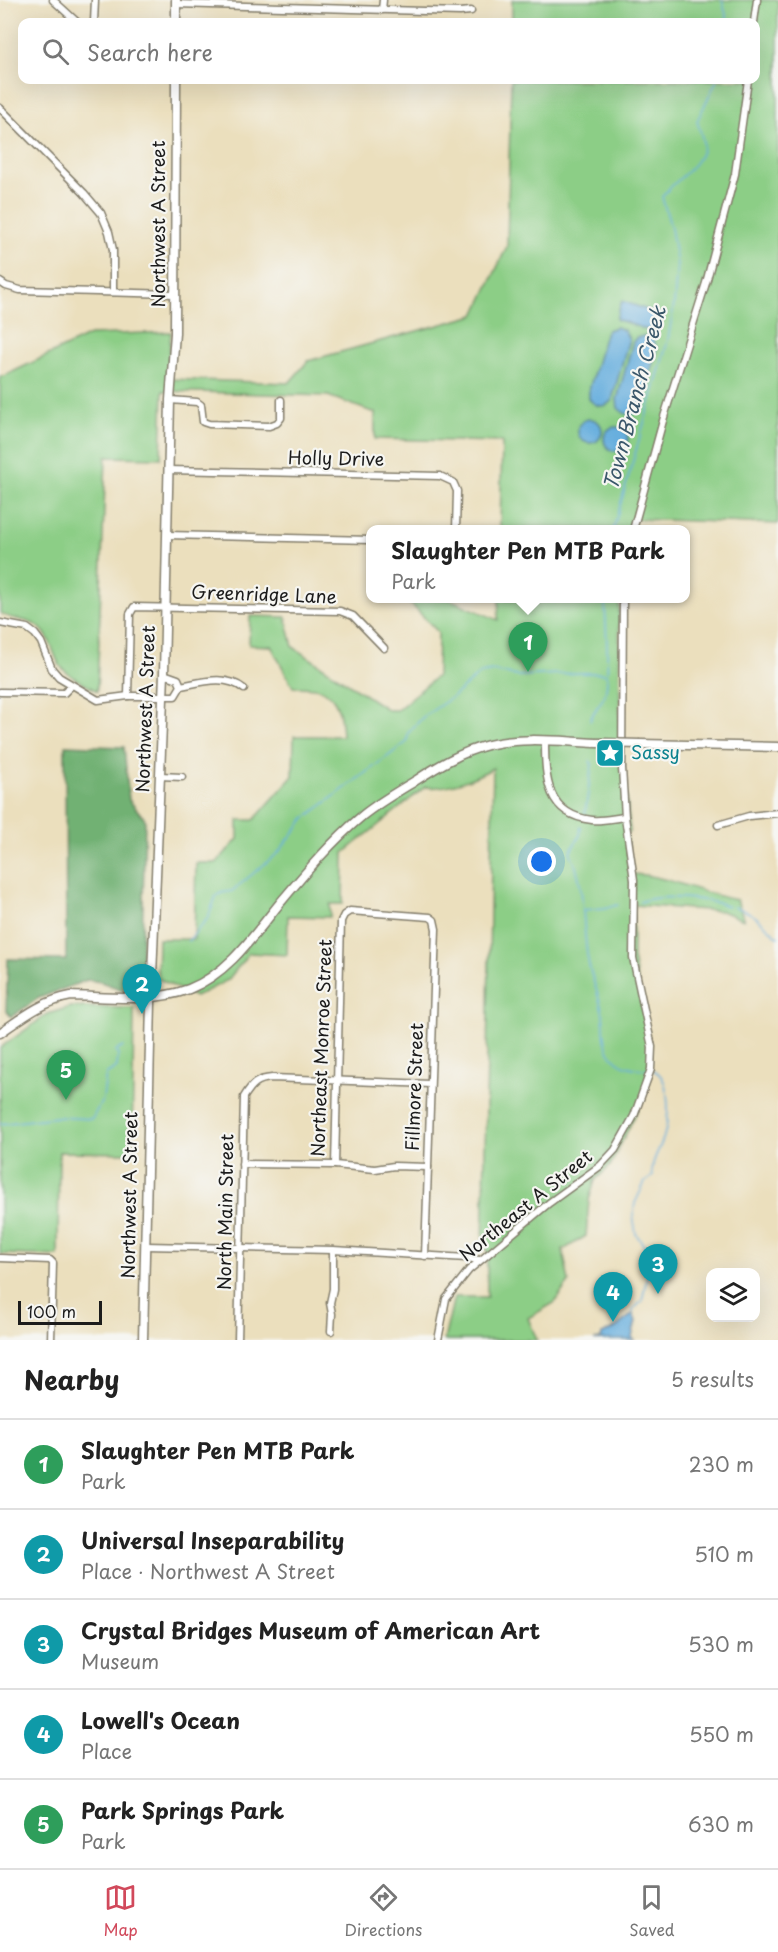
<!DOCTYPE html>
<html lang="en">
<head>
<meta charset="utf-8">
<style>
  body { margin:0; font-family:"Playpen Sans",sans-serif; background:#f2f2f2; color:#222 }
  .controls { position:absolute; right:18px; bottom:18px; display:grid; overflow:hidden; border-radius:12px; box-shadow:0 6px 24px #0002 }
  .controls button { width:54px; height:54px; display:grid; place-items:center; padding:0; border:0; border-bottom:2px solid #e0e0e0; background:#fff; color:#222; font:30px sans-serif }
  .scale { position:absolute; left:18px; bottom:15px; width:84px; box-sizing:border-box; padding-left:6px; border:3px solid #1c1c1c; border-top:0; font-size:16px; line-height:21px; white-space:nowrap; color:#1c1c1c; -webkit-text-stroke:4px #f6f6f2; paint-order:stroke }
  .you { position:absolute; left:542px; top:862px; width:21px; height:21px; margin:-15px; border:4px solid #fff; border-radius:50%; background:#1a73e8; box-shadow:0 0 0 9px #1a73e833 }
  .badge { display:grid; place-items:center; width:39px; height:39px; border-radius:50%; background:#d1495b; color:#fff; font-size:20px; font-weight:700 }
  .pin { position:absolute; translate:-50% -50px; filter:drop-shadow(0 2px 3px #0008) }
  .pin::after { content:''; position:absolute; top:32px; width:21px; height:18px; background:inherit; clip-path:polygon(0 0,100% 0,50% 100%) }
  .popup { position:absolute; left:366px; top:525px; width:324px; height:78px; box-sizing:border-box; display:grid; place-content:center; border-radius:12px; background:#fff; filter:drop-shadow(0 2px 4px #0005); font-size:20px; white-space:nowrap; color:#767676 }
  .popup b { font-size:22px; color:#222 }
  .popup::after { content:''; position:absolute; left:50%; top:100%; margin-left:-12px; border:12px solid transparent; border-top-color:#fff }
  .list { margin:0; padding:0; list-style:none }
  h2 { display:flex; justify-content:space-between; align-items:center; height:78px; margin:0; padding:0 24px; font-size:26px }
  h2 small { font-size:20px; font-weight:400; color:#767676 }
  .list li { display:grid; grid-template-columns:39px 1fr auto; gap:18px; align-items:center; box-sizing:border-box; height:90px; padding:0 24px; border-top:2px solid #e0e0e0 }
  .list b { display:block; font-size:22px; white-space:nowrap }
  .list p { margin:0; font-size:20px; white-space:nowrap; color:#767676 }
  .list em { font-size:20px; font-style:normal; color:#767676 }
  .icon { flex:none; width:33px; height:33px; fill:none; stroke:currentColor; stroke-width:2; stroke-linecap:round; stroke-linejoin:round }
  .map { position:relative; flex:none; width:778px; height:1340px; overflow:hidden }
  .search { position:absolute; background:#fff; box-shadow:0 6px 24px #0002; left:18px; right:18px; top:18px; height:66px; display:flex; align-items:center; gap:15px; box-sizing:border-box; padding:0 21px; border-radius:12px; color:#767676; font-size:22px }
  .sheet { height:528px; background:#fff }
  nav { display:flex; justify-content:space-around; align-items:center; box-sizing:border-box; height:84px; border-top:2px solid #e0e0e0; background:#fff; font-size:16px; color:#767676 }
  nav a { display:grid; justify-items:center; gap:3px }
  nav .on { color:#d1495b }
  .map>svg:first-child { display:block }
  .green { fill:#8cce86; stroke:#547551; stroke-width:1.5 }
  .forest { fill:#71b173; stroke:#466648; stroke-width:1.5 }
  .water { fill:#67afde; stroke:#42667d; stroke-width:1.5 }
  .lines { fill:none; stroke-linecap:round; stroke-linejoin:round }
  .stream { stroke:#67afde; stroke-width:1.5 }
  .street-casing { stroke:#847e6c; stroke-width:9 }
  .secondary-casing { stroke:#847e6c; stroke-width:11 }
  .street { stroke:#fff; stroke-width:6 }
  .secondary { stroke:#fff; stroke-width:8 }
  .secondary-bridge-casing { stroke:#847e6c; stroke-width:11; stroke-linecap:butt }
  .secondary-bridge { stroke:#fff; stroke-width:8 }
  .labels { text-anchor:middle; stroke-width:4.5; stroke-linejoin:round; paint-order:stroke }
  .street-label { font-size:18px; fill:#1c1c1c; stroke:#f6f6f2 }
  .culture-label { font-size:18px; fill:#0d838f; stroke:#f6f6f2; text-anchor:start }
  .water-label { font-size:20px; font-style:italic; fill:#3a576a; stroke:#f6f6f2 }
</style>
</head>
<body>
<div class="map">
<svg width="778" height="1340" viewBox="0 0 778 1340">
  <rect width="100%" height="100%" fill="#f6f6f2"/>
  <filter id="ink" filterUnits="userSpaceOnUse"><feTurbulence type="fractalNoise" baseFrequency=".0167" numOctaves="2"/><feDisplacementMap in="SourceGraphic" scale="12" xChannelSelector="R" yChannelSelector="G"/><feConvolveMatrix kernelMatrix="1 2 1 2 8 2 1 2 1" color-interpolation-filters="sRGB"/></filter>
  <filter id="wash" filterUnits="userSpaceOnUse"><feTurbulence type="fractalNoise" baseFrequency=".008" numOctaves="4" result="noise"/><feDisplacementMap in="SourceGraphic" scale="24" xChannelSelector="R" yChannelSelector="G"/><feGaussianBlur stdDeviation="1.35" result="paint"/><feColorMatrix in="noise" values="0 0 0 0 0 0 0 0 0 0 0 0 0 0 0 0 0 1.4 0 .05"/><feComposite in="paint" operator="in"/></filter>
  <g filter="url(#wash)">
    <rect width="100%" height="100%" fill="#ebdfbd"/>
    <g class="green">
      <path d="M512,0H778V524L633,519L630,529H500L502,442L375,439V413L328,396L163,391L161,458L106,457L97,691C87,685 64,674 59,664C52,651 51,637 39,627C28,618 12,621 0,613V376H4L90,335L171,332L167,379L289,383L308,361L475,315L507,246L511,80H756V22H512Z"/>
      <path d="M402,599H449L498,620L499,599H619L620,725L630,832L624,833L627,837L631,874C668,875 701,894 737,900L744,920L721,911L633,905V958L651,1054L644,1097L610,1166L595,1180L589,1200L586,1236L563,1250L569,1282L554,1303L528,1318L537,1340H444L454,1297H487V1248H483L493,768C475,778 447,790 425,787L344,853L343,904H330V917L288,916L287,955L249,953L228,980L195,997L157,978L158,939H194L196,863H216L238,839V820H254L293,776L294,736H342C341,720 340,698 322,690C314,686 301,688 293,687L271,646L249,645L250,616L286,617L293,647L388,710H397L437,676L438,632L412,605Z"/>
      <polygon points="70,1007 134,1008 132,1153 59,1152 58,1256 0,1254 0,1048 48,1014"/>
    </g>
    <polygon class="forest" points="65,745 124,747 129,800 145,819 141,990 120,989 101,982 87,980 39,998 11,1017 6,1010 8,959 66,960"/>
    <g class="water">
      <polygon points="622,301 662,315 656,333 616,319"/>
      <path d="M616,327L624,330L629,339L612,400C605,409 596,407 589,399V390L605,334L608,330Z"/>
      <path d="M644,336L652,338L657,348L640,409C633,418 625,415 618,408L617,399L633,342L636,338Z"/>
      <circle cx="590" cy="431" r="12"/>
      <circle cx="616" cy="439" r="12"/>
      <polygon points="633,1314 636,1321 632,1337 634,1340 594,1340 601,1339 602,1334 612,1330"/>
    </g>
    <g class="lines">
      <g class="stream">
        <polyline points="722,0 728,22"/>
        <path d="M613,530L668,340L674,304L677,264L671,228L662,197C673,181 703,165 703,144C703,137 699,128 697,121L717,80"/>
        <path d="M590,721C593,711 599,706 604,697C611,682 605,619 605,598"/>
        <polyline points="585,814 592,764 590,761"/>
        <path d="M581,827L580,835L570,852C587,886 581,928 589,965C593,982 600,998 603,1015C605,1032 602,1049 617,1061C625,1068 638,1068 648,1070"/>
        <path d="M640,902C659,893 708,899 728,906"/>
        <path d="M734,907C753,911 764,924 778,937"/>
        <polyline points="583,910 604,908 618,905"/>
        <polyline points="188,941 208,918 216,896 221,893 232,891 278,853 305,818 407,742 408,733 423,717 451,698 481,673 493,671 517,676 580,673 601,673 607,675"/>
        <polyline points="0,1124 57,1117 92,1119 103,1099 106,1074 117,1067 118,1055 116,1051 123,1047"/>
        <path d="M633,1313V1310L642,1301L648,1272L647,1250L636,1234L633,1215L635,1203L645,1182L653,1176C649,1163 661,1148 664,1136C669,1119 672,1077 653,1070"/>
      </g>
    </g>
  </g>
  <g filter="url(#ink)">
    <g class="lines">
      <g class="street-casing">
        <g id="street">
          <polyline points="53,0 77,22"/>
          <polyline points="176,4 460,12 471,11"/>
          <polyline points="382,10 383,0"/>
          <polyline points="94,22 95,0"/>
          <polyline points="754,22 757,0"/>
          <polyline points="0,108 84,193 101,213 109,232 113,250 113,292"/>
          <polyline points="0,282 6,286 20,290 175,294"/>
          <polyline points="170,400 197,402 201,405 203,422 209,424 269,426 277,423 281,418 281,400"/>
          <polyline points="168,470 440,476 453,482 457,491 456,530"/>
          <polyline points="633,530 664,417 706,283 735,174 748,80"/>
          <polyline points="167,535 370,540"/>
          <polyline points="0,623 27,628 35,634 41,642 52,669 59,677 98,700 128,696 175,696 181,686 178,679 164,674"/>
          <path d="M181,686C202,682 226,674 244,689"/>
          <polyline points="0,692 64,693 71,686"/>
          <polyline points="128,696 130,614 134,607 340,611 353,616 384,648"/>
          <path d="M545,742C545,779 547,815 592,820C603,821 614,818 625,817"/>
          <polyline points="160,776 182,777"/>
          <polyline points="718,825 749,816 778,813"/>
          <polyline points="242,1164 335,1165 375,1169 394,1166 428,1167"/>
          <polyline points="335,1165 341,921 344,915 350,911 430,917 434,920 436,929 425,1256"/>
          <polyline points="146,1246 333,1250 467,1258 479,1260"/>
          <polyline points="0,1258 50,1260 53,1263 51,1340"/>
          <polyline points="331,1331 332,1314 330,1303 333,1289 333,1250"/>
          <path d="M238,1340L244,1097C252,1084 257,1079 272,1078L430,1084"/>
          <polyline points="438,1340 446,1299 469,1270 549,1203 600,1166 615,1150 634,1116 651,1069 652,1047 633,958 634,880 625,817 622,768 623,598"/>
        </g>
      </g>
      <g class="secondary-casing">
        <g id="secondary">
          <polyline points="176,22 176,0"/>
          <polyline points="640,744 778,747"/>
          <path d="M0,1033C23,1017 43,1001 71,996C109,997 152,1003 189,989C229,973 254,935 280,903C306,872 331,842 362,816C378,803 397,792 415,781C438,766 461,752 488,745C524,736 565,742 602,743"/>
          <polyline points="143,1340 151,1002 164,674 170,400 175,333 176,80"/>
        </g>
      </g>
      <use href="#street" class="street"/>
      <use href="#secondary" class="secondary"/>
      <g class="secondary-bridge-casing">
        <polyline id="secondary-bridge" points="602,743 640,744"/>
      </g>
      <use href="#secondary-bridge" class="secondary-bridge"/>
    </g>
  </g>
  <defs>
    <g id="sight-square" transform="scale(1.5)"><rect x="-9" y="-9" width="18" height="18" rx="4" fill="#0f9aa8" stroke="#f6f6f2"/><path d="M0-6L1.8-2.2L6-1.7L2.9 1.2L3.7 5.4L0 3.3L-3.7 5.4L-2.9 1.2L-6-1.7L-1.8-2.2Z" fill="#fff"/></g>
  </defs>
  <g fill-rule="evenodd">
    <use href="#sight-square" x="610" y="753"/>
  </g>
  <g class="labels">
    <g class="street-label">
      <text transform="translate(159 224) rotate(-90)" y="6">Northwest A Street</text>
      <text transform="translate(336 459) rotate(1)" y="6">Holly Drive</text>
      <text transform="translate(264 595) rotate(2)" y="6">Greenridge Lane</text>
      <text transform="translate(146 709) rotate(-88)" y="6">Northwest A Street</text>
      <text transform="translate(322 1048) rotate(-88)" y="6">Northeast Monroe Street</text>
      <text transform="translate(415 1087) rotate(-88)" y="6">Fillmore Street</text>
      <text transform="translate(130 1195) rotate(-89)" y="6">Northwest A Street</text>
      <text transform="translate(526 1206) rotate(-39)" y="6">Northeast A Street</text>
      <text transform="translate(226 1212) rotate(-89)" y="6">North Main Street</text>
    </g>
    <g class="culture-label">
      <text x="631" y="759">Sassy</text>
    </g>
    <g class="water-label">
      <text transform="translate(635 398) rotate(-75)" y="7">Town Branch Creek</text>
    </g>
  </g>
</svg>
<div class="controls">
<button><svg class="icon" aria-label="layers" viewBox="0 0 24 24"><path d="M12 4l9 5-9 5-9-5zM3 14l9 5 9-5"/></svg></button>
</div>
<div class="scale">100 m</div>
<div class="you"></div>
<div class="pin badge" style="left:528px;top:672px;background:#2e9e5b">1</div>
<div class="popup"><b>Slaughter Pen MTB Park</b>Park</div>
<div class="pin badge" style="left:142px;top:1014px;background:#0f9aa8">2</div>
<div class="pin badge" style="left:658px;top:1294px;background:#0f9aa8">3</div>
<div class="pin badge" style="left:613px;top:1322px;background:#0f9aa8">4</div>
<div class="pin badge" style="left:66px;top:1100px;background:#2e9e5b">5</div>
<div class="search"><svg class="icon" aria-label="search" viewBox="0 0 24 24"><circle cx="10" cy="10" r="6"/><path d="M15 15l6 6"/></svg>Search here</div>
</div>
<section class="sheet">
<h2>Nearby<small>5 results</small></h2>
<ul class="list">
<li><span class="badge" style="background:#2e9e5b">1</span><div><b>Slaughter Pen MTB Park</b><p>Park</p></div><em>230 m</em></li>
<li><span class="badge" style="background:#0f9aa8">2</span><div><b>Universal Inseparability</b><p>Place · Northwest A Street</p></div><em>510 m</em></li>
<li><span class="badge" style="background:#0f9aa8">3</span><div><b>Crystal Bridges Museum of American Art</b><p>Museum</p></div><em>530 m</em></li>
<li><span class="badge" style="background:#0f9aa8">4</span><div><b>Lowell's Ocean</b><p>Place</p></div><em>550 m</em></li>
<li><span class="badge" style="background:#2e9e5b">5</span><div><b>Park Springs Park</b><p>Park</p></div><em>630 m</em></li>
</ul>
</section>
<nav>
<a class="on"><svg class="icon" aria-label="map" viewBox="0 0 24 24"><path d="M3 6l6-2 6 2 6-2v14l-6 2-6-2-6 2zM9 4v14M15 6v14"/></svg>Map</a>
<a><svg class="icon" aria-label="directions" viewBox="0 0 24 24"><path d="M12 3l9 9-9 9-9-9zM9 14v-3h6M13 9l2 2-2 2"/></svg>Directions</a>
<a><svg class="icon" aria-label="saved" viewBox="0 0 24 24"><path d="M7 4h10v16l-5-4-5 4z"/></svg>Saved</a>
</nav>
</body>
</html>
